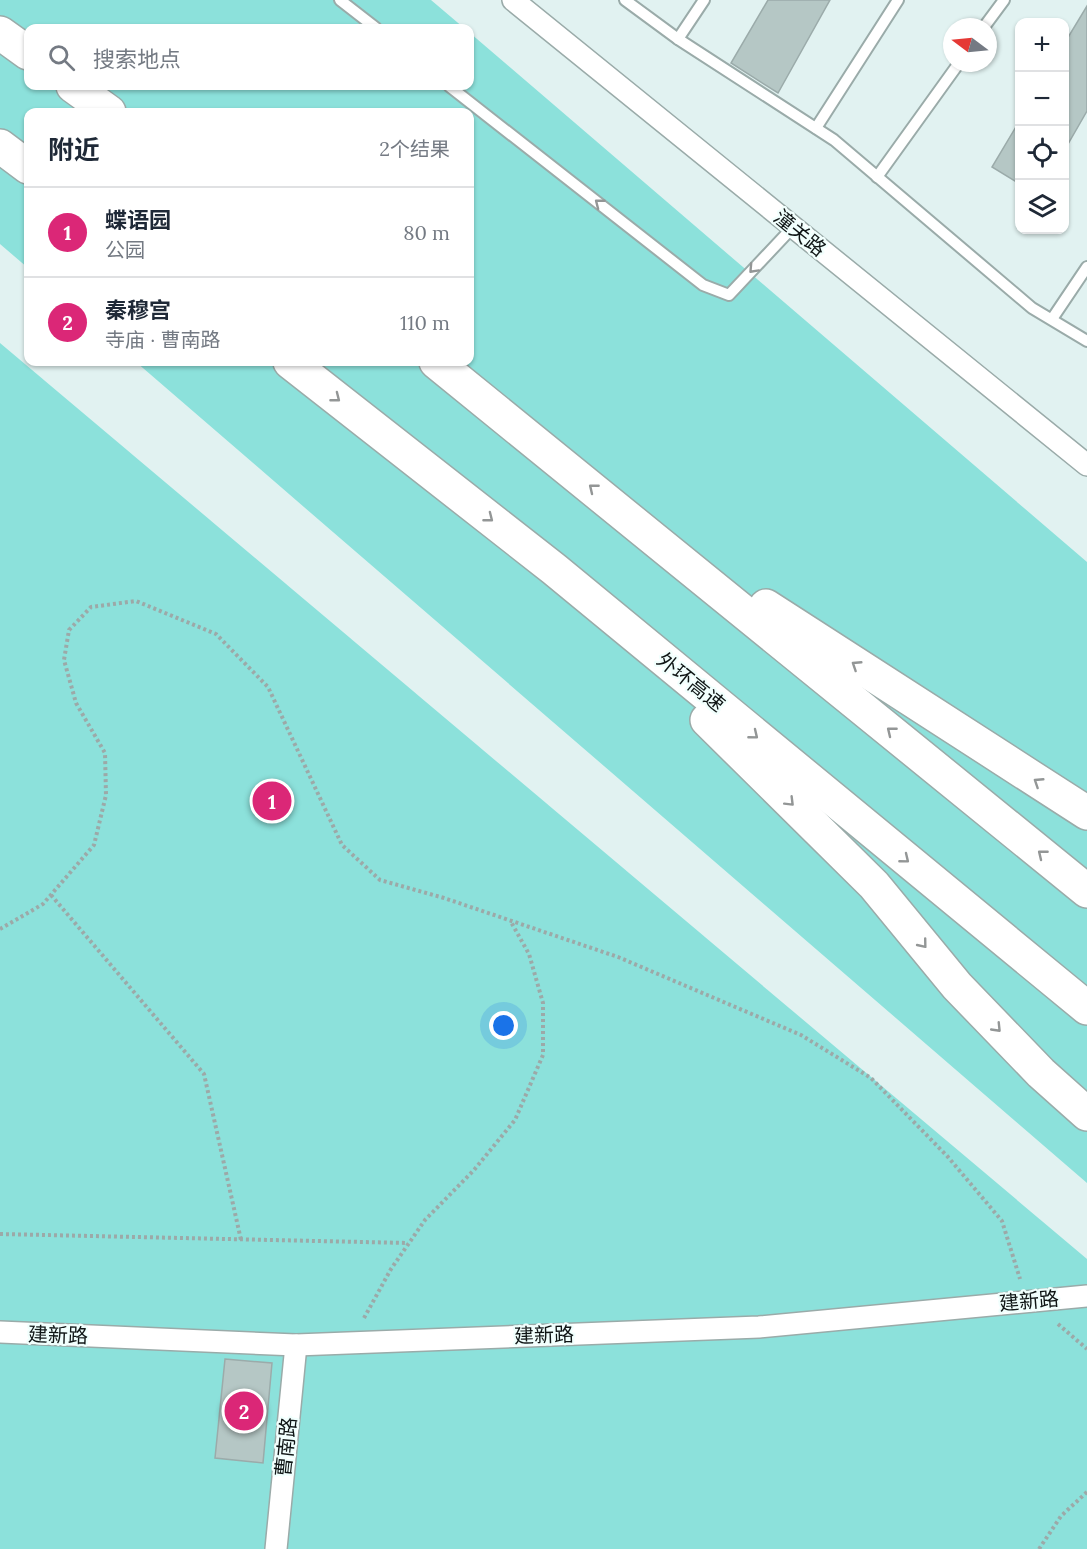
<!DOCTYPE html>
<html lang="zh">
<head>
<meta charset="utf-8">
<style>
  body { margin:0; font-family:Lora,"Noto Sans SC",serif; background:#f2f2f3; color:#1f2937 }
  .controls { position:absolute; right:18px; top:18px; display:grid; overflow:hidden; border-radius:12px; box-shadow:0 2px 4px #0004 }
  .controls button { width:54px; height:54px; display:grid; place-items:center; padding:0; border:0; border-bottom:2px solid #e0e1e3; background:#fff; color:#1f2937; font:30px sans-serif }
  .compass { position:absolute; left:943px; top:18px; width:54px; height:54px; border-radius:50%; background:#fff; box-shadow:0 2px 4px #0004; rotate:286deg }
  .you { position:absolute; left:504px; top:1026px; width:21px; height:21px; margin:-15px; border:4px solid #fff; border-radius:50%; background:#1a73e8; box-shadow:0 0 0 9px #1a73e833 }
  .badge { display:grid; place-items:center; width:39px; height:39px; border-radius:50%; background:#db2777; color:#fff; font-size:20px; font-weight:700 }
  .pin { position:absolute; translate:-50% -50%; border:3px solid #fff; box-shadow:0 2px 6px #0006 }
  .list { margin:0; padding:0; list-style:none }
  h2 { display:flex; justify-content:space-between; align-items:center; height:78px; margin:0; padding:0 24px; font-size:26px }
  h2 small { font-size:20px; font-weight:400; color:#747a83 }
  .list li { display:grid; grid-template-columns:39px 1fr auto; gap:18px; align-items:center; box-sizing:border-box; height:90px; padding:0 24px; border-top:2px solid #e0e1e3 }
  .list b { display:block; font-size:22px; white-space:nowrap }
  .list p { margin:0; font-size:20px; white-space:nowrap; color:#747a83 }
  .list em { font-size:20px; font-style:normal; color:#747a83 }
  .icon { flex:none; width:33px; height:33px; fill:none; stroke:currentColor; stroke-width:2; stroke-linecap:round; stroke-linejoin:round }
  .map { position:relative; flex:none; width:1087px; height:1549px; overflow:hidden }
  .search { position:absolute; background:#fff; box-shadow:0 2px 4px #0004; left:24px; top:24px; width:450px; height:66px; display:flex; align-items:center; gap:15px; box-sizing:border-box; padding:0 21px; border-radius:12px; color:#747a83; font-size:22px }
  .panel { position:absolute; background:#fff; box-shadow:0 2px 4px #0004; left:24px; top:108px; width:450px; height:258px; border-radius:12px }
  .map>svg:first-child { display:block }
  .green { fill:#8ce1db }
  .building { fill:#b5c7c5; stroke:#9babaa; stroke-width:1.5 }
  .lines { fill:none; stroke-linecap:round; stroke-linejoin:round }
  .lane-casing { stroke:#9aaba9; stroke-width:14 }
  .street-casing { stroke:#9aaba9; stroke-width:24 }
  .highway-casing { stroke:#9aaba9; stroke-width:36 }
  .path { stroke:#9ca9a8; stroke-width:4; stroke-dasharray:3 3; stroke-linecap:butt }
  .lane { stroke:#fff; stroke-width:10 }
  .street { stroke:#fff; stroke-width:21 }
  .highway { stroke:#fff; stroke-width:33 }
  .oneway { stroke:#939696 }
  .labels { text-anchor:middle; stroke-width:4.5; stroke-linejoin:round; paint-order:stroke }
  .street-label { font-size:20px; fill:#0f1515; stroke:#f1fffd }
</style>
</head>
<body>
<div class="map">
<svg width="1087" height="1549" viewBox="0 0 1087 1549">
  <rect width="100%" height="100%" fill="#e1f2f1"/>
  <g class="green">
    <polygon points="0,0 431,0 464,28 28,28 28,86 470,86 470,33 1087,562 1087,1183 136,362 470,362 470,112 28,112 28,268 0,244"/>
    <polygon points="0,343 1087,1259 1087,1549 0,1549"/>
  </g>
  <g class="building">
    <polygon points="768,0 830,0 778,93 731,63"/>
    <polygon points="1087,6 1087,111 1064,151 1064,44"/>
    <polygon points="1020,120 1020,184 992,167"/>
    <polygon points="225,1359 272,1363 263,1463 215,1458"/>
  </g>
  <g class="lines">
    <g class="lane-casing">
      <g id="lane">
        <polyline points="340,0 376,28"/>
        <polyline points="625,0 678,39 834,140 1032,308 1087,341"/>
        <polyline points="984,27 1004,0"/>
        <polyline points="678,39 704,0"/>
        <polyline points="449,86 703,285 729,295 793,227"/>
        <polyline points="816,128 898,0"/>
        <polyline points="877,177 959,63"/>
        <polyline points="1052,319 1087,267"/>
      </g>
    </g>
    <g class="street-casing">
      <g id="street">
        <polyline points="513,0 1087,465"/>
        <polyline points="0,1332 296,1345 759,1327 1087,1296"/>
        <polyline points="276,1549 296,1345"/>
      </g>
    </g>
    <g class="highway-casing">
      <g id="highway">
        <polyline points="0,33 28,53"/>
        <polyline points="73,86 109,112"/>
        <polyline points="0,146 28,167"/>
        <polyline points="290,362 554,569 1087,1008"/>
        <polyline points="436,362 1087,891"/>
        <polyline points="766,606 1087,813"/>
        <polyline points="707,720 874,885 957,986 1041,1073 1087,1114"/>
      </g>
    </g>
    <g class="path">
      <polyline points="51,895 204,1074 241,1240"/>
      <polyline points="0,929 43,904 94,845 106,795 105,753 76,703 64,660 69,630 91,607 136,601 216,634 268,687 342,845 380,880 444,898 618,957 801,1035 871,1078 948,1157 1002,1221 1020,1279"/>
      <polyline points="0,1234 408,1243"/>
      <polyline points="364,1318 391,1269 425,1220 474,1170 515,1120 543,1055 543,1003 529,954 511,922"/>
      <polyline points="1058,1324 1087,1349"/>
      <polyline points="1039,1549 1061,1516 1087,1492"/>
    </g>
    <use href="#lane" class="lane"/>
    <use href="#street" class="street"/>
    <use href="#highway" class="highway"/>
  </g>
  <defs><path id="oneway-chevron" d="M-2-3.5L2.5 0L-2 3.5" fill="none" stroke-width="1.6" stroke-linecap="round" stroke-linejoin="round" transform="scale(1.5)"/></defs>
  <g class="oneway">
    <use href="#oneway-chevron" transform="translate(599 203) rotate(-142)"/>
    <use href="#oneway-chevron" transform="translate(753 269) rotate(133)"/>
    <use href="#oneway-chevron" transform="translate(336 398) rotate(38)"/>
    <use href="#oneway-chevron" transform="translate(593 488) rotate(-141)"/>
    <use href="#oneway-chevron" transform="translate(489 518) rotate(38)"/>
    <use href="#oneway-chevron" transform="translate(856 665) rotate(-147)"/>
    <use href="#oneway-chevron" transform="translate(891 731) rotate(-141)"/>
    <use href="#oneway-chevron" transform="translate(754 735) rotate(39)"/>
    <use href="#oneway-chevron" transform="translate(1038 782) rotate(-147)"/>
    <use href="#oneway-chevron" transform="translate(790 802) rotate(45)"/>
    <use href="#oneway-chevron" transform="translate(1042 854) rotate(-141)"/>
    <use href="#oneway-chevron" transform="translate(905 859) rotate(39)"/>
    <use href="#oneway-chevron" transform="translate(923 944) rotate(51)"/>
    <use href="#oneway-chevron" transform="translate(997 1028) rotate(46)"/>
  </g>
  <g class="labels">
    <g class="street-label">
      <text transform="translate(800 233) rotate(39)" y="7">潼关路</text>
      <text transform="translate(691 682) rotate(39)" y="7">外环高速</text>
      <text transform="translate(1029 1301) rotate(-5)" y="7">建新路</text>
      <text transform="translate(58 1335) rotate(2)" y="7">建新路</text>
      <text transform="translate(544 1335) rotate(-2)" y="7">建新路</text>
      <text transform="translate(286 1447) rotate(-84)" y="7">曹南路</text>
    </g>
  </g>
</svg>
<div class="controls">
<button>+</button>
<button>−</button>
<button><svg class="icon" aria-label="locate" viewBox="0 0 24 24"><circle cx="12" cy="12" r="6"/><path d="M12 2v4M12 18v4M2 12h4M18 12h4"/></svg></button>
<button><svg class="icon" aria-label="layers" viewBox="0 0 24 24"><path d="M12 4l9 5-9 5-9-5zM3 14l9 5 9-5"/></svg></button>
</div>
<svg class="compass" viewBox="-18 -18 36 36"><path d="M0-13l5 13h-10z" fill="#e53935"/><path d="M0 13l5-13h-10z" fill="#747a83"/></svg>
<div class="you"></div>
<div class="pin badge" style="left:272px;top:801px">1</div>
<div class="pin badge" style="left:244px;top:1411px">2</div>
<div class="search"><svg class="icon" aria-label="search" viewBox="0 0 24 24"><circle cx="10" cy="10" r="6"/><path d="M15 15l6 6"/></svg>搜索地点</div>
<section class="panel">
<h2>附近<small>2个结果</small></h2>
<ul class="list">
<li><span class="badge">1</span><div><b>蝶语园</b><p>公园</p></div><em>80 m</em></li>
<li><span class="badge">2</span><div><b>秦穆宫</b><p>寺庙 · 曹南路</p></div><em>110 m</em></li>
</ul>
</section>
</div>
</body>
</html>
